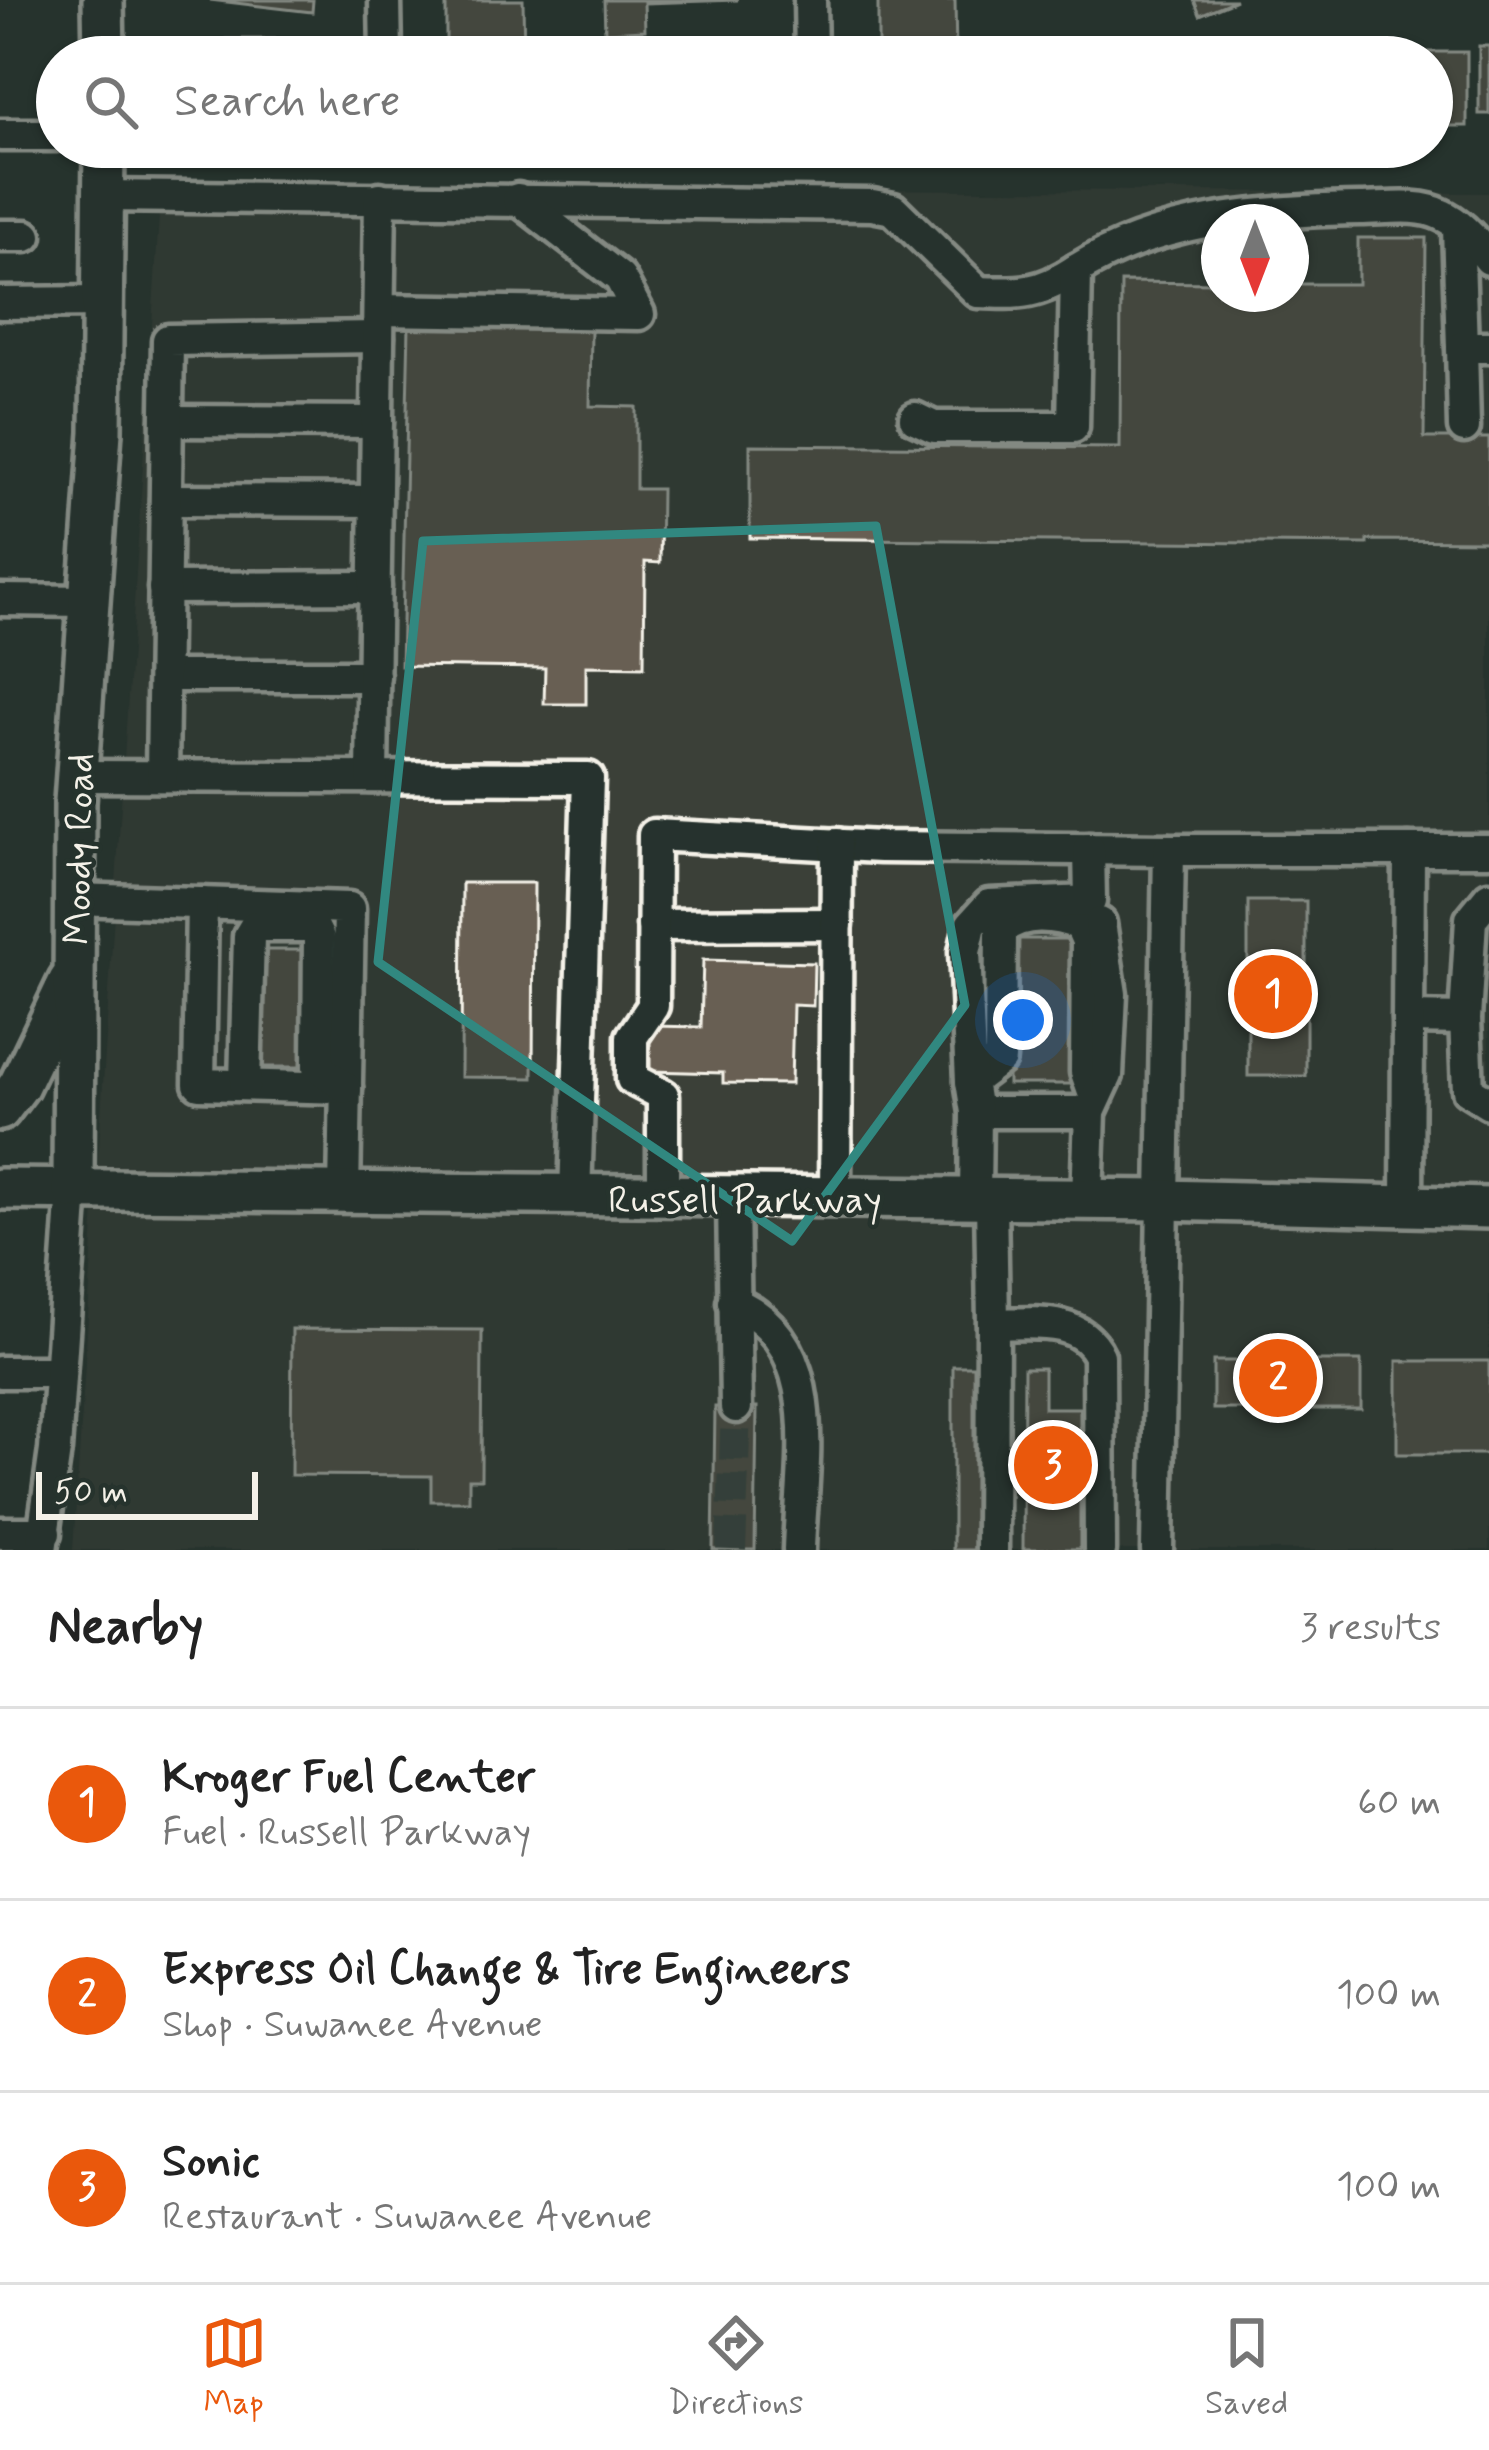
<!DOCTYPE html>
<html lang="en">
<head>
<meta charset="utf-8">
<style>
  body { margin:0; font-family:Mynerve,sans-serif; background:#f2f2f2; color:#222 }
  .compass { position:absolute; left:1201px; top:204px; width:108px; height:108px; border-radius:50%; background:#fff; box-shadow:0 3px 9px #0004; rotate:180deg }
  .scale { position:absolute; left:36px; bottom:30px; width:222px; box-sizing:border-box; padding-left:12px; border:6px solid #f4f1e8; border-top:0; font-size:33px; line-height:42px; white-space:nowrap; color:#f4f1e8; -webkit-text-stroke:9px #26332d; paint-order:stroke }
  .you { position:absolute; left:1023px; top:1020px; width:42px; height:42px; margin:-30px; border:9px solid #fff; border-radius:50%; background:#1a73e8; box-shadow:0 0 0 18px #1a73e833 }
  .badge { display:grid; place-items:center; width:78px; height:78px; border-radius:50%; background:#ea580c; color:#fff; font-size:39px; font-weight:700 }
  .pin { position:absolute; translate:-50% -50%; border:6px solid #fff; box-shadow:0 3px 12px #0006 }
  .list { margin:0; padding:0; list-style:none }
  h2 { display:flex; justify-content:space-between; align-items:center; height:156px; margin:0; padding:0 48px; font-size:51px }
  h2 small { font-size:39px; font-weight:400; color:#767676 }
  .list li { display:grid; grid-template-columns:78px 1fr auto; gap:36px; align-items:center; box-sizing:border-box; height:192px; padding:0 48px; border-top:3px solid #e0e0e0 }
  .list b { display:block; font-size:45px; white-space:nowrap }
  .list p { margin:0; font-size:39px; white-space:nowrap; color:#767676 }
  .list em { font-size:39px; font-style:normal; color:#767676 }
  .icon { flex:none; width:66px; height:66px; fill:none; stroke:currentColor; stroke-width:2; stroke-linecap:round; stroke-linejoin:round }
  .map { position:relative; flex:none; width:1489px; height:1550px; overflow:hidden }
  .search { position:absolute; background:#fff; box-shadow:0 3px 9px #0004; left:36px; right:36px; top:36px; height:132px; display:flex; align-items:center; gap:30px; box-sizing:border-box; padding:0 42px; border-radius:66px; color:#767676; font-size:45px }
  .sheet { height:732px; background:#fff }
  nav { display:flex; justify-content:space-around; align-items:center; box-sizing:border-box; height:168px; border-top:3px solid #e0e0e0; background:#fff; font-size:33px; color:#767676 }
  nav a { display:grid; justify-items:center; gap:6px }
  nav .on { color:#ea580c }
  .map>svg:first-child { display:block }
  .built { fill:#3a4038; fill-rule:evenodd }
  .building { fill:#685f52; stroke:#f4f1e8; stroke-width:3 }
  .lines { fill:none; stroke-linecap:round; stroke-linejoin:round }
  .minor-tunnel { stroke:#455049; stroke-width:30; stroke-dasharray:30 15; stroke-linecap:butt }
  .minor-casing { stroke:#f4f1e8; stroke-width:39 }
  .major-casing { stroke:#f4f1e8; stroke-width:48 }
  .minor { stroke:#26332d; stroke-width:30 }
  .major { stroke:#26332d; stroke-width:39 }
  .marked { fill:none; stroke:#318880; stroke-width:9; stroke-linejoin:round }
  .labels { text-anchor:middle; stroke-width:9; stroke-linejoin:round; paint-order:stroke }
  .street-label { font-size:39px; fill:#f4f1e8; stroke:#26332d }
</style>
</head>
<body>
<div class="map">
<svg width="1489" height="1550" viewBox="0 0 1489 1550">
  <rect width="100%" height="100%" fill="#26332d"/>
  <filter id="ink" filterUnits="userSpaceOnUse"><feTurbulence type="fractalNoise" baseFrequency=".00833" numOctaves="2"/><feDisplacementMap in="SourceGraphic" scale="24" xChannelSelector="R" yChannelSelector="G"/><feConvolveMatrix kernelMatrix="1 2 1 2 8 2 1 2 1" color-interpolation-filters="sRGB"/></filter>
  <g filter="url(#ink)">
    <path class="built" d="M161,185L1489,193V1550H73ZM1219,222H1291V294H1219Z"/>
    <g class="building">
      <polygon points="210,0 313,0 312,12"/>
      <polygon points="446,0 523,0 524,57 468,57 467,41 446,41"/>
      <polygon points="604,0 738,0 644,3 645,30 605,32"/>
      <polygon points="878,0 955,0 956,57 878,57"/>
      <polygon points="1194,0 1236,0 1200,15"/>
      <rect x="227" y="39" width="70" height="18"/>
      <polygon points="1343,42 1399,44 1399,57 1343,57"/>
      <rect x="1479" y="46" width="10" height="68"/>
      <polygon points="1414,52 1467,52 1467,126 1432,126 1432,57 1414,57"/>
      <polygon points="1358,238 1426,238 1424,438 1489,438 1489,541 1367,540 1367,544 750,538 750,445 1120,448 1121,282 1219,283 1219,294 1291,294 1291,284 1358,284"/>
      <polygon points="409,326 591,328 590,406 636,407 636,489 661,489 660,563 645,562 644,667 586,666 586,704 544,704 545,668 401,666"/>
      <polygon points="462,883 534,883 533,1078 461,1077"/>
      <rect x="1248" y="901" width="58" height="175"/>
      <rect x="1008" y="939" width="71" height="145"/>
      <rect x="254" y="950" width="51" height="117"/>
      <polygon points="703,960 814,963 813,1006 793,1005 791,1084 723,1083 723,1073 649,1071 650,1026 701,1027"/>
      <polygon points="292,1329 482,1330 481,1479 469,1479 469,1501 431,1501 431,1476 291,1475"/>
      <rect x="1213" y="1361" width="148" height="48"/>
      <rect x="1397" y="1361" width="92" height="93"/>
      <rect x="953" y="1366" width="21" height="184"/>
      <polygon points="1024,1368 1044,1368 1044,1408 1080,1408 1080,1549 1023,1549"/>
      <polygon points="715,1407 757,1407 755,1550 713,1550"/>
    </g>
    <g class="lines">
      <polyline class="minor-tunnel" points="731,1550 736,1407"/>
      <g class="minor-casing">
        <g id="minor">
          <polyline points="385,0 386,57"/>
          <polyline points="810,0 811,57"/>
          <polyline points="0,135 57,135"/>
          <path d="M104,196L872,205L893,209L978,292C1021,294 1039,294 1076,270"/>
          <polyline points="1458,228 1462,347"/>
          <polyline points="0,236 26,236"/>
          <polyline points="0,303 103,302"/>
          <polyline points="379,310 639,314 620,278 518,199"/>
          <path d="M915,418L934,427H1073L1076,270C1161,217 1262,211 1360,209C1386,209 1419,203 1442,215C1460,223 1478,244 1489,259"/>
          <polyline points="167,421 377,422"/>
          <polyline points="1464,427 1462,347 1489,347"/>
          <polyline points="166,500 376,501"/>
          <polyline points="164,588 375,587"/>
          <polyline points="0,600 89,601"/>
          <polyline points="164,676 374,676"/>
          <polyline points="76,776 588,778 575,1197"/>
          <polyline points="162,776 168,340 378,337"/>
          <polyline points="372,777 380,198"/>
          <polyline points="1489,897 1471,919 1465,1019 1468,1090 1489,1103"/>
          <polyline points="74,899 349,908 344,1194"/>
          <polyline points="202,903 199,1084 346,1088"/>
          <polyline points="653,925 837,924"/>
          <polyline points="1408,1018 1465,1019"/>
          <path d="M971,1081L1000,1059L1001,930C1023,911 1055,915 1080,925L1087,941L1086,1072L1095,1098"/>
          <polyline points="245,1084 249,936 255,926 313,926 319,938 318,1067 346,1088"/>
          <polyline points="976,1112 1090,1112"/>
          <polyline points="663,1197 663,1095 632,1079 632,1037 653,1006 654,835 880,847 1169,850"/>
          <polyline points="733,1198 736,1407"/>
          <polyline points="835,1198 837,844"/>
          <polyline points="975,1199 976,1112 971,1081 965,952 971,925 989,905 1090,901 1089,849"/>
          <polyline points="991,1199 993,1324"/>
          <polyline points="1087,1200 1090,1112 1107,1075 1111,994 1100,923"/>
          <polyline points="1407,1206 1409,850"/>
          <path d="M733,1302C829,1342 801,1467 799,1550"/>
          <polyline points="0,1372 60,1372"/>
          <polyline points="0,1533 45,1533"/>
          <polyline points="41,1550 55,1450 73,1189"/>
          <path d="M992,1550L993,1324C1030,1324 1080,1315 1099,1356L1100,1550"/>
          <polyline points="1157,1550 1169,850 1489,850"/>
        </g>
      </g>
      <g class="major-casing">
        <g id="major">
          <polyline points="103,0 104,57"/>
          <polyline points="0,1110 19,1085 69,981"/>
          <polyline points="0,1189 1163,1200 1489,1208"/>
          <polyline points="73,1189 75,802 101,432 104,147"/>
        </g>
      </g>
      <use href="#minor" class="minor"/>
      <use href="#major" class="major"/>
    </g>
  </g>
  <path d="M0 0H1489V1550H0ZM876,526L965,1005L792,1241L378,962L423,541Z" fill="#26332d" fill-opacity=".55" fill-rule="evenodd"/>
  <path class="marked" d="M876,526L965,1005L792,1241L378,962L423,541Z"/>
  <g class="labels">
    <g class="street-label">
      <text transform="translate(77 849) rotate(-89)" y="14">Moody Road</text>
      <text x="745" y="1212">Russell Parkway</text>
    </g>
  </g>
</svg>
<svg class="compass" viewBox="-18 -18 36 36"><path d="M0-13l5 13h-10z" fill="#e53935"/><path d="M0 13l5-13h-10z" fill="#767676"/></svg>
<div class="scale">50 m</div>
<div class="you"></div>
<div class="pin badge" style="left:1273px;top:994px">1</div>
<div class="pin badge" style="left:1278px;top:1378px">2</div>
<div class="pin badge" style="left:1053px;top:1465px">3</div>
<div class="search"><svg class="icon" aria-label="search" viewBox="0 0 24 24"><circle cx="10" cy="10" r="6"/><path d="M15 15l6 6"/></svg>Search here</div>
</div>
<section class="sheet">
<h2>Nearby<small>3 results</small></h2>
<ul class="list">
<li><span class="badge">1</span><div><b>Kroger Fuel Center</b><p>Fuel · Russell Parkway</p></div><em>60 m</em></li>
<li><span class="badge">2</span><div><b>Express Oil Change &amp; Tire Engineers</b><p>Shop · Suwanee Avenue</p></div><em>100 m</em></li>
<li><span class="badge">3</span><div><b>Sonic</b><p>Restaurant · Suwanee Avenue</p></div><em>100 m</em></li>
</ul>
</section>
<nav>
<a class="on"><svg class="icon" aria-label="map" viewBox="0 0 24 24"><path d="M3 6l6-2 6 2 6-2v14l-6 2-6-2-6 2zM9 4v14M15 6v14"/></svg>Map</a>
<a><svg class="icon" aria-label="directions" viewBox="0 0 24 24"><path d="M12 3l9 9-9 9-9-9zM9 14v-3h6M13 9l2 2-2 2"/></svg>Directions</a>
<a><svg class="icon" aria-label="saved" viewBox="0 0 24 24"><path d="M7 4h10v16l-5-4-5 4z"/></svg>Saved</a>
</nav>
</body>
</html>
